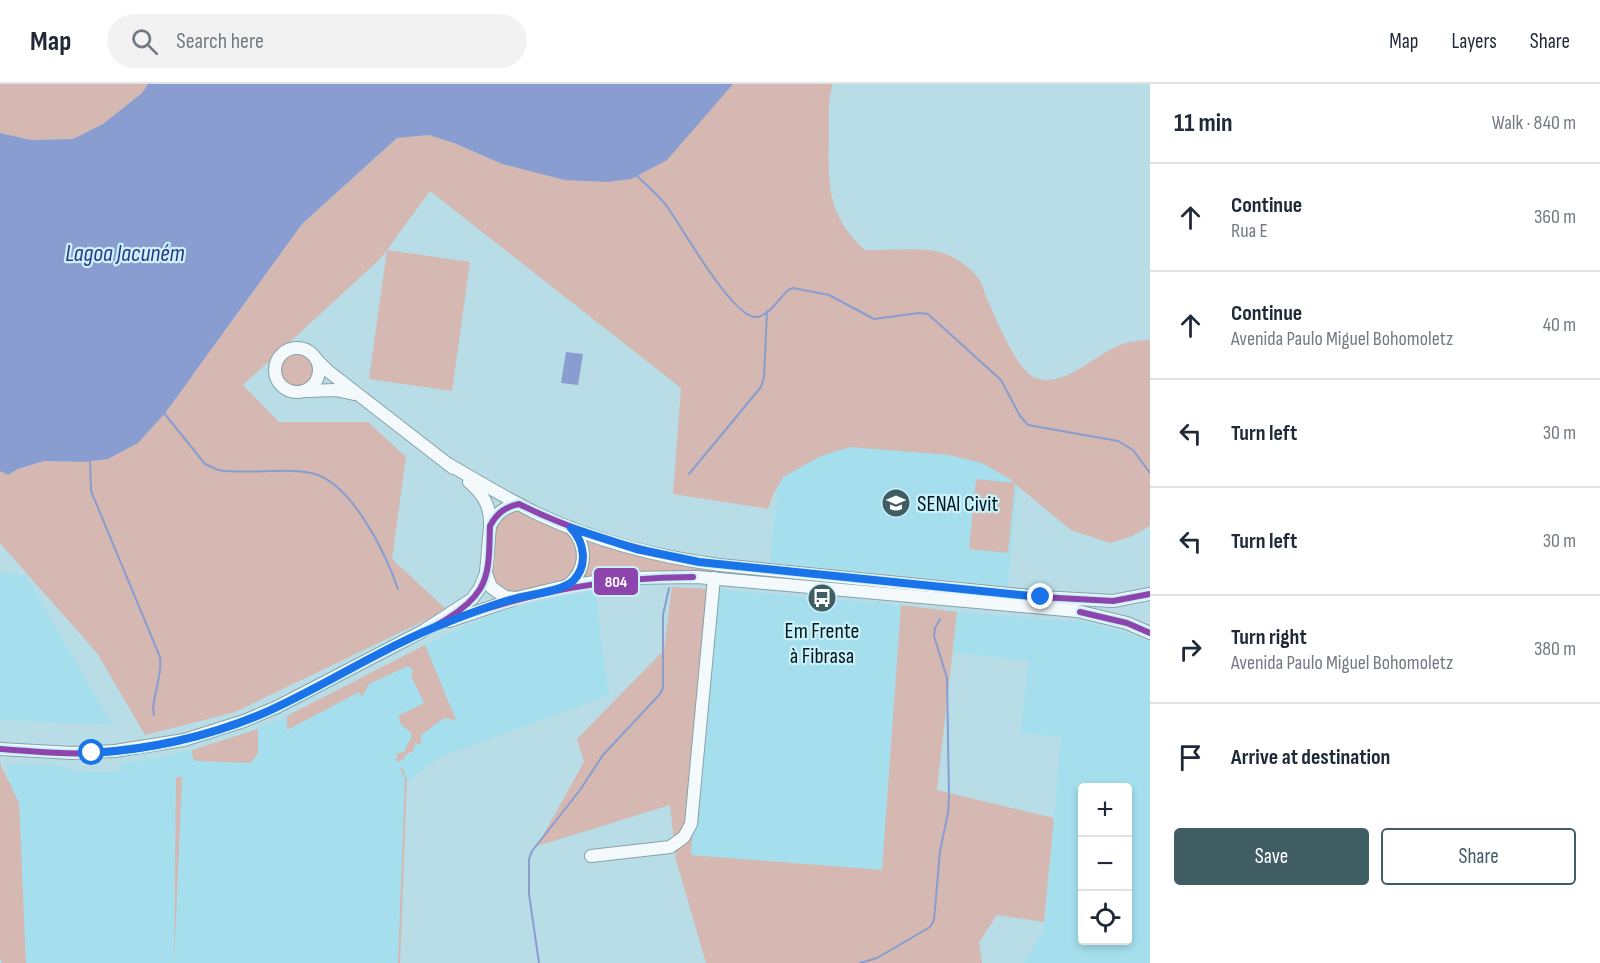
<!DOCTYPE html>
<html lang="en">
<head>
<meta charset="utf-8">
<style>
  body { margin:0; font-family:"Sofia Sans Condensed",sans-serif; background:#f2f2f3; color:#1f2937 }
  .controls { position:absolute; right:18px; bottom:18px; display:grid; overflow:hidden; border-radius:6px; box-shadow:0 3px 9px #0003 }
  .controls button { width:54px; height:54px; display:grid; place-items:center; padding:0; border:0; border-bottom:2px solid #e0e1e3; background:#fff; color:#1f2937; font:30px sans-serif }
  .stop { position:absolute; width:18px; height:18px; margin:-14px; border:4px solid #1a73e8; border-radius:50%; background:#fff }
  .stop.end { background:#1a73e8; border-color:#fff; box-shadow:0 2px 6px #0008 }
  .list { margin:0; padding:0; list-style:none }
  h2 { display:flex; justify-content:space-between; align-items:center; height:78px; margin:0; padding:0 24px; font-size:26px }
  h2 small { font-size:20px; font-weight:400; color:#747a83 }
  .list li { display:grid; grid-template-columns:39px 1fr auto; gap:18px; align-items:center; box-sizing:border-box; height:108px; padding:0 24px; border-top:2px solid #e0e1e3 }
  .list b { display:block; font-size:22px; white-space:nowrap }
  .list p { margin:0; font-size:20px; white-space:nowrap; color:#747a83 }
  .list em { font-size:20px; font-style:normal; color:#747a83 }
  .actions { display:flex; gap:12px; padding:18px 24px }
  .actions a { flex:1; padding:14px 0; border:2px solid #415d64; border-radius:6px; text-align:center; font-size:21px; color:#415d64 }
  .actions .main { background:#415d64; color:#fff }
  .icon { flex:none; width:33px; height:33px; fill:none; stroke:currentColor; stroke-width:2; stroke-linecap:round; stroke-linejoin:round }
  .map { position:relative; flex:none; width:1150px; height:879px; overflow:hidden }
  header { display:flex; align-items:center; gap:36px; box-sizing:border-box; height:84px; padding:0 30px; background:#fff; border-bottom:2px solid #e0e1e3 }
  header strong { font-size:28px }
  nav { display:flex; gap:33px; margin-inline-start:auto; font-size:21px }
  .search { width:420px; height:54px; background:#f2f2f3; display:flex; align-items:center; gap:15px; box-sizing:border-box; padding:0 21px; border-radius:33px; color:#747a83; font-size:22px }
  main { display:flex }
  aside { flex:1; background:#fff }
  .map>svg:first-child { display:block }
  .built { fill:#a5dfed; fill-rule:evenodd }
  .green { fill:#d4b8b1 }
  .water { fill:#899dd1 }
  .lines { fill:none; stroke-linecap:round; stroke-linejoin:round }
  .stream { stroke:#899dd1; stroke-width:2 }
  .minor-casing { stroke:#85a2a8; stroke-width:14 }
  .minor { stroke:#f4fafb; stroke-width:12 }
  .bus-1-casing { stroke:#cbf1fa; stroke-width:10 }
  .bus-1 { stroke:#8e44ad; stroke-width:6 }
  .route { stroke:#1a73e8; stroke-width:8 }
  .labels { text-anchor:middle; stroke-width:4.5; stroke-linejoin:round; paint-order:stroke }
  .poi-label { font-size:22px; fill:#00181e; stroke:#cbf1fa; text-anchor:start }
  .water-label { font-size:24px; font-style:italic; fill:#2e3588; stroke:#cbf1fa }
  .line-badge { stroke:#cbf1fa; stroke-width:2 }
  .badge-label { font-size:16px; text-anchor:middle; font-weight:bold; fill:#fff }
</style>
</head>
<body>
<header>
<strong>Map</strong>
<div class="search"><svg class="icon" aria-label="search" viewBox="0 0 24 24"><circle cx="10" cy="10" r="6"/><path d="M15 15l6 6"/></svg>Search here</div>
<nav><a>Map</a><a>Layers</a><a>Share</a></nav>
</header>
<main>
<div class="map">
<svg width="1150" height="879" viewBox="0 0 1150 879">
  <rect width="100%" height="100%" fill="#b9dde6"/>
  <g class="built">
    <polygon points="785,336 1021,360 1008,502 770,478"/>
    <polygon points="0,489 26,492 112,641 0,636"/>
    <polygon points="712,505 901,521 882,786 691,771"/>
    <polygon points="595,507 609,611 438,674 407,698 400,879 16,879 7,680 66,682 69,687 120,688 121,679 158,674 212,661 279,636 463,543 504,527 550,515"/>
    <path d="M957,528L1084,538L1130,550L1150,558V879H1024L1044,846L1061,653L1020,649L1029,577L953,568ZM1082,704H1128V856H1082Z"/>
  </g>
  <g class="green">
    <polygon points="0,0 148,0 142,9 103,40 73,55 31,56 0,49"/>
    <path d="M733,0H833C828,14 829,31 829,46C828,96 825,130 865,166C888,167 922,162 943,169C956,173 972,185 980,196C983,201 984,208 986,213C995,232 1017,288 1036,294C1065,305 1097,268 1123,260C1132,257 1141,256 1150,256V442L1130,453L1110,459L1071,446L1015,400L1008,469L969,465L976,395L1014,399L1010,395L982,379L949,371L850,363L821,372L783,393L773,411L768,425L673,410L681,304L430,107L381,174L243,301L279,338H368L406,373L392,475L447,526L235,628L145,651L97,569L0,459V387L8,391L18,385L44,377L82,378L166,328L302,140L397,54L429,51L454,59L502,80L539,89L703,32Z"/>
    <polygon points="387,166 470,178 452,307 369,295"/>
    <circle cx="297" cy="286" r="19"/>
    <path d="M515,427C525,428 533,433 542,437C550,441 560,445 568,450C583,462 580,485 565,496L517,510L502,507L498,504L491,490L495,446L502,433Z"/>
    <polygon points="590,457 836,497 836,500 688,487 584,494 589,475 588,459"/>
    <polygon points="672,503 712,505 691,771 882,786 901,521 957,528 937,706 1054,734 1044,838 997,831 979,858 982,879 706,879 676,776 670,721 537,762 584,678 577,655 664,566"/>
    <path d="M425,561L456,636L444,634L421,651V660L415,659L414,666L404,672L405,674L397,678L395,675L399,672L395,670L404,668C409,655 419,651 402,642L398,632L424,619L411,592L413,586L408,582L369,600L362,613L359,608L287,646V632Z"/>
    <polygon points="258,645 258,670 250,679 196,677 193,675 192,666"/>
    <polygon points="0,679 19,719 26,879 2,879 0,874"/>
    <polygon points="402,684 407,695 400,879 398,879 405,694 400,685"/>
    <polygon points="176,693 182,693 174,879"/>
  </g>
  <g class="water">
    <polygon points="148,0 733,0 667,76 631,95 607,98 565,96 502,80 454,59 429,51 397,54 302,140 166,328 138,359 108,375 82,378 44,377 18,385 8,391 0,387 0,49 31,56 73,55 103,40 142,9"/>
    <polygon points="566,268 583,270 578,301 561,299"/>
  </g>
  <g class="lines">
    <g class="stream">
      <path d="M636,91C646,101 657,110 666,121C681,141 733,236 757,233C768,232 780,214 788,206L793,204L829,211L874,235L919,229L928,230L1001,296L1020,332L1028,341L1118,357L1133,366L1150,389"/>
      <path d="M164,329L205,380L218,386C249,391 281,383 311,389C351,397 386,470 398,505"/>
      <path d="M90,376L91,407L160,573C163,594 150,617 154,631"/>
      <polyline points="689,390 761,303 764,293 767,227"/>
      <polyline points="539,879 529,810 529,775 532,767 580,706 603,671 660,610 663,604 663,531 669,504"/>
      <polyline points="860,879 877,874 930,843 934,836 940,767 948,729 949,713 947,594 934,552 935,544 940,535"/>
    </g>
    <g class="minor-casing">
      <g id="minor">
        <circle cx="297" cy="286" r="22"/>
        <polyline points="316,275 328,287 453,384"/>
        <polyline points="306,307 336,306 354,310"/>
        <path d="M448,380C478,397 507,415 538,430C596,457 657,473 720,481L1041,513L1113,517L1150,510"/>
        <path d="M469,398C483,410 491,422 490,442"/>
        <path d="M519,420C505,422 496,429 490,442L486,489L491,503L505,513L516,514L566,502L625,494L697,493L1077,527L1127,539L1150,549"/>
        <path d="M567,502C587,487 588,462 571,444"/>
        <polyline points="449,537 515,515"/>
        <polyline points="0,665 72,669 115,667 184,656 244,637 277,623 423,547 472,515 480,504 486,489"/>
        <polyline points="591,772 670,763 684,753 691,740 714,494"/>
      </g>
    </g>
    <use href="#minor" class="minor"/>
    <g class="bus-1-casing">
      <g id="bus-1">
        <polyline points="1080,528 1127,539 1150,549"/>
        <path d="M454,535C534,508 608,493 693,493"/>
        <path d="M0,665C32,667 64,671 96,669C152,666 208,653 260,631C303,613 344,588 386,567C414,552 463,533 480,505C491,487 489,462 490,442C497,429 505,423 519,420C577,449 636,465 699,478L1041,513L1113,517L1150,510"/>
      </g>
    </g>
    <use href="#bus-1" class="bus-1"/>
  </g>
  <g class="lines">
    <path class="route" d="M92,669C151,665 210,652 264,629C327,601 384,562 448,538C471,529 494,520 517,514C532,510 562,507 573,497C588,482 585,459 571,444L636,465L699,478L1041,513"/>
  </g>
  <defs>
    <g id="university-disc" transform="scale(1.5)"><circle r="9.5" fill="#415d64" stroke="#cbf1fa"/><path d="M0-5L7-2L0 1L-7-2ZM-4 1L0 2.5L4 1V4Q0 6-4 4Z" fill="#fff"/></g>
    <g id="bus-disc" transform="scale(1.5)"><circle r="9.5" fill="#415d64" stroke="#cbf1fa"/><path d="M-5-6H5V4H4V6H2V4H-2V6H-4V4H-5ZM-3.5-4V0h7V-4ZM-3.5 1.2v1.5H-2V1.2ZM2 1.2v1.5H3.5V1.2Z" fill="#fff"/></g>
  </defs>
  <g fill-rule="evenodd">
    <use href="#university-disc" x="896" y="419"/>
    <use href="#bus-disc" x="822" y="514"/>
  </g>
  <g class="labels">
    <g class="poi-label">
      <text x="917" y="427">SENAI Civit</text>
      <text x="822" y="554" text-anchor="middle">Em Frente<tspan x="822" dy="25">à Fibrasa</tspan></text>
    </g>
    <g class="water-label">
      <text x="125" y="177">Lagoa Jacuném</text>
    </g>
  </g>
  <rect class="line-badge" x="593" y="483" width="46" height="29" rx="6" fill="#8e44ad"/>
  <g class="badge-label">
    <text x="616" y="503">804</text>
  </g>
</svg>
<div class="controls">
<button>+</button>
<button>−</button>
<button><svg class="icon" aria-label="locate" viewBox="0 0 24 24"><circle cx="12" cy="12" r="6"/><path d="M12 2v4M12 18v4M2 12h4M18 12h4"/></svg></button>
</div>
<div class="stop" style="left:92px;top:669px"></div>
<div class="stop end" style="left:1041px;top:513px"></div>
</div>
<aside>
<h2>11 min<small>Walk · 840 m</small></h2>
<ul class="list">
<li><svg class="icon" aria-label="ahead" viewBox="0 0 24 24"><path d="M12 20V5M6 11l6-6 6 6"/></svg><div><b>Continue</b><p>Rua E</p></div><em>360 m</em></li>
<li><svg class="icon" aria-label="ahead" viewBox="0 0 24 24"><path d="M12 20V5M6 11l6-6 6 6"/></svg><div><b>Continue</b><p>Avenida Paulo Miguel Bohomoletz</p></div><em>40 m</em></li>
<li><svg class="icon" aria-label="left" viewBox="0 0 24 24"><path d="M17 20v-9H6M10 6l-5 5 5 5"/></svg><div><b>Turn left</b></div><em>30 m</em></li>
<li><svg class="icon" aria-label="left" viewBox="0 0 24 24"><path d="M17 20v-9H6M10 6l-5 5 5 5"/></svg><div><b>Turn left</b></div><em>30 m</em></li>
<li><svg class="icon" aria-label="right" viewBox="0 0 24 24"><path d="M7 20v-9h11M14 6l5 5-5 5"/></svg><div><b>Turn right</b><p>Avenida Paulo Miguel Bohomoletz</p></div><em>380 m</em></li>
<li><svg class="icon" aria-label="arrive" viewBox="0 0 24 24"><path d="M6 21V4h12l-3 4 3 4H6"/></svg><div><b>Arrive at destination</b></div></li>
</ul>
<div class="actions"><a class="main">Save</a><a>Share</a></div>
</aside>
</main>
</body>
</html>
